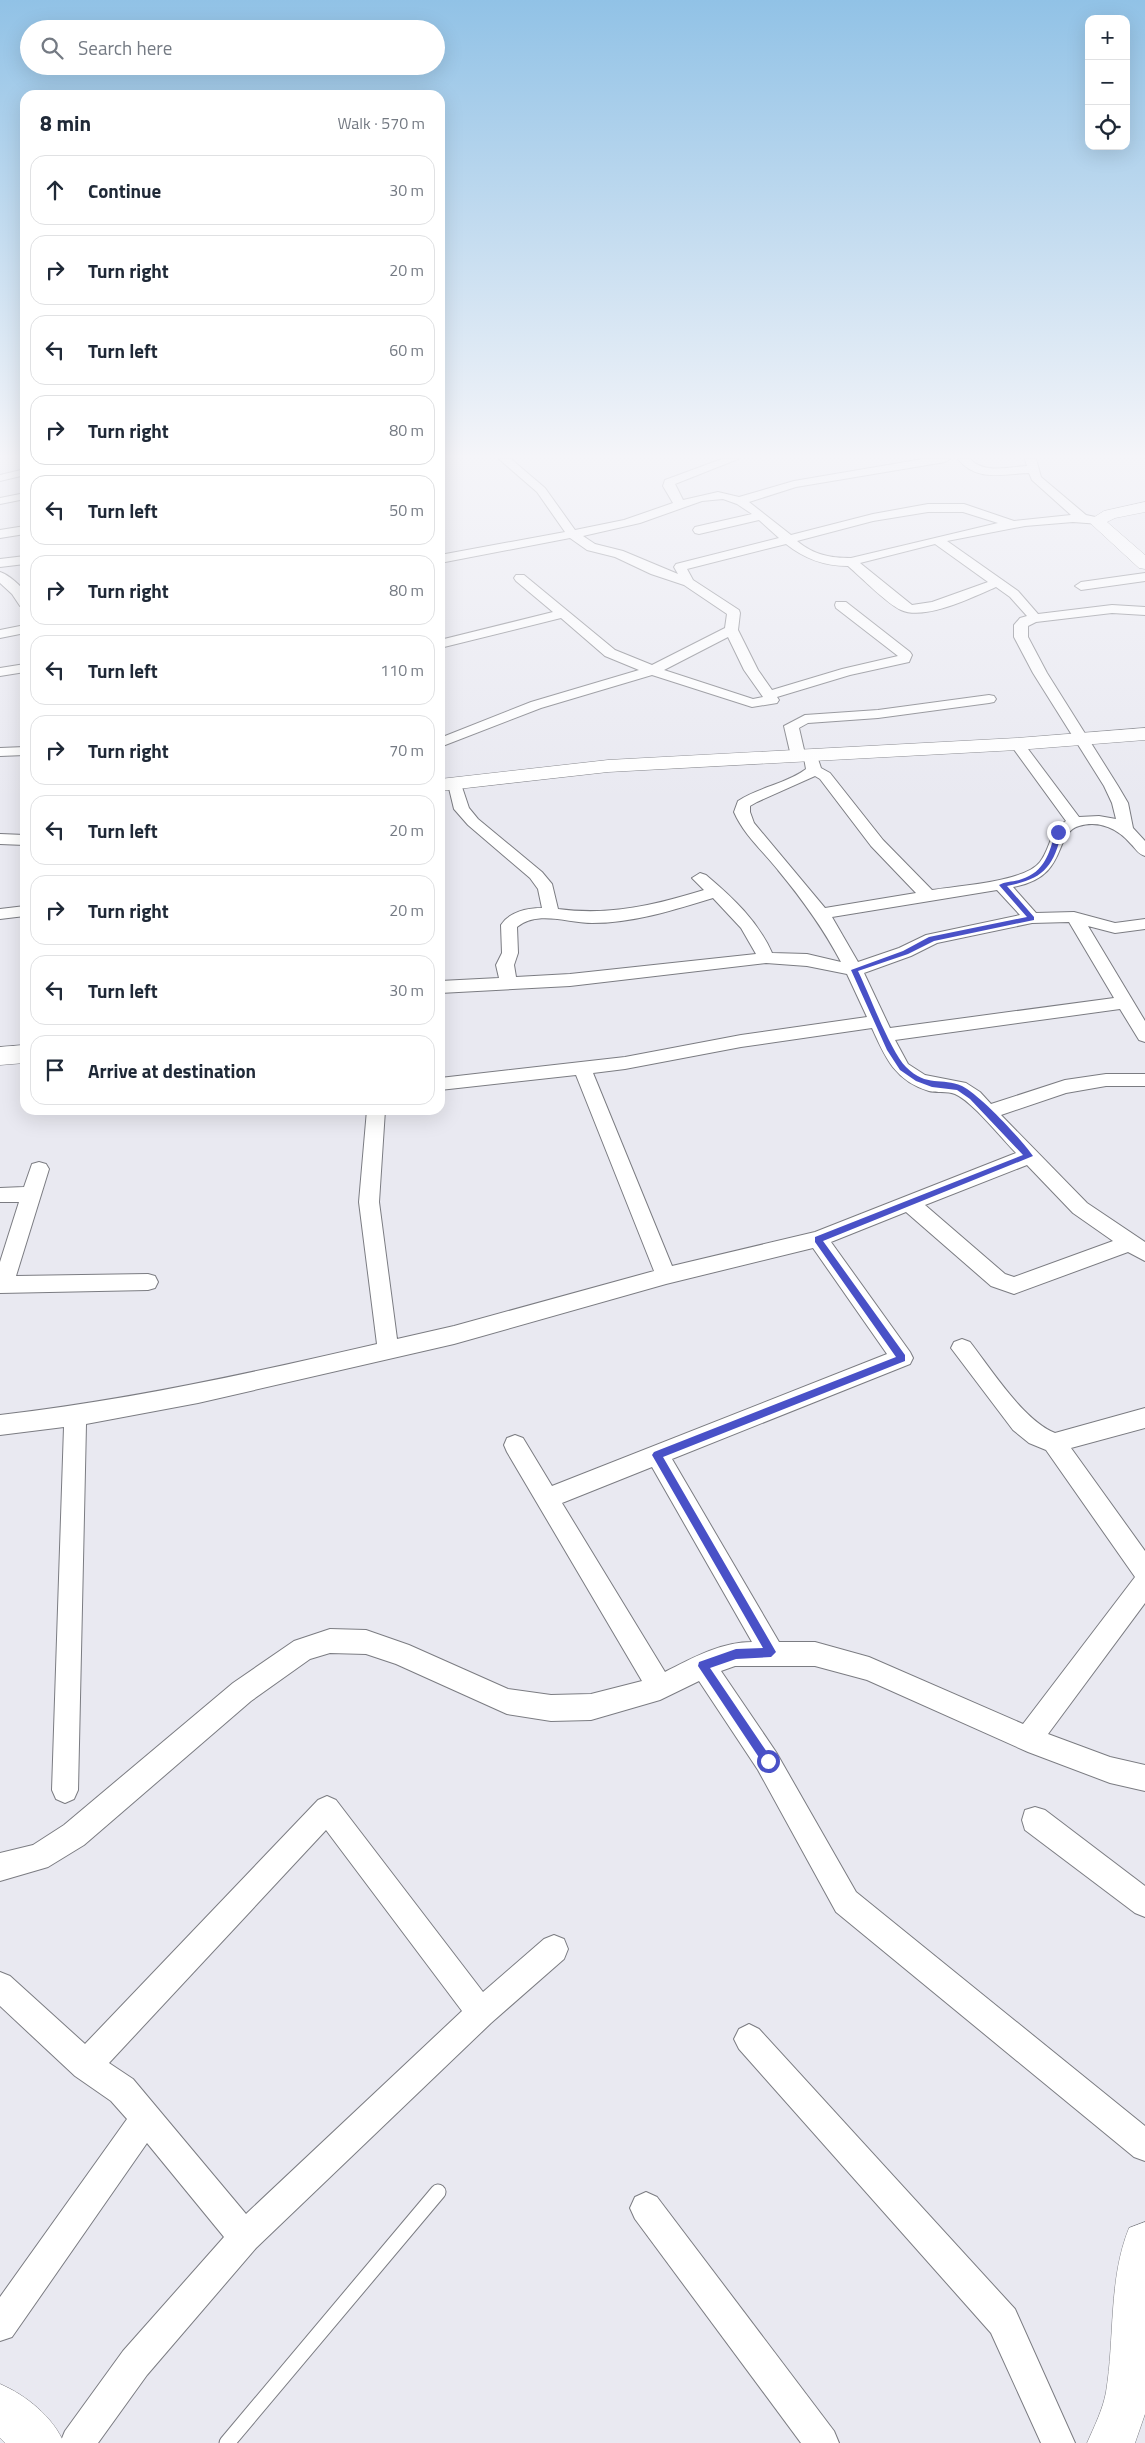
<!DOCTYPE html>
<html lang="en">
<head>
<meta charset="utf-8">
<style>
  body { margin:0; font-family:"Titillium Web",sans-serif; background:#f2f2f3; color:#1f2937 }
  .controls { position:absolute; right:15px; top:15px; display:grid; overflow:hidden; border-radius:10px; box-shadow:0 5px 20px #0002 }
  .controls button { width:45px; height:45px; display:grid; place-items:center; padding:0; border:0; border-bottom:1px solid #e0e1e3; background:#fff; color:#1f2937; font:25px sans-serif }
  .stop { position:absolute; width:15px; height:15px; margin:-11px; border:4px solid #4951c7; border-radius:50%; background:#fff }
  .stop.end { background:#4951c7; border-color:#fff; box-shadow:0 1px 5px #0008 }
  .list { margin:0; padding:0; list-style:none }
  h2 { display:flex; justify-content:space-between; align-items:center; height:65px; margin:0; padding:0 20px; font-size:21px }
  h2 small { font-size:16px; font-weight:400; color:#747a83 }
  .list li { display:grid; grid-template-columns:32px 1fr auto; gap:15px; align-items:center; box-sizing:border-box; height:70px; margin:0 10px 10px; padding:0 10px; border:1px solid #e0e1e3; border-radius:15px }
  .list b { display:block; font-size:19px; white-space:nowrap }
  .list em { font-size:16px; font-style:normal; color:#747a83 }
  .icon { flex:none; width:28px; height:28px; fill:none; stroke:currentColor; stroke-width:2; stroke-linecap:round; stroke-linejoin:round }
  .map { position:relative; flex:none; width:1145px; height:2443px; overflow:hidden }
  .search { position:absolute; background:#fff; box-shadow:0 5px 20px #0002; left:20px; top:20px; width:425px; height:55px; display:flex; align-items:center; gap:12px; box-sizing:border-box; padding:0 18px; border-radius:28px; color:#747a83; font-size:19px }
  .panel { position:absolute; background:#fff; box-shadow:0 5px 20px #0002; left:20px; top:90px; width:425px; height:1025px; border-radius:15px }
  .map>svg:first-child { display:block }
  .lines { fill:none; stroke-linecap:round; stroke-linejoin:round }
  .lane-casing { stroke:#7b7c82; stroke-width:17 }
  .street-casing { stroke:#7b7c82; stroke-width:2 }
  .secondary-casing { stroke:#7b7c82; stroke-width:1 }
  .lane { stroke:#fff; stroke-width:15 }
  .street { fill:#fff; fill-rule:evenodd }
  .secondary { fill:#fff; fill-rule:evenodd }
  .route { fill:#4951c7 }
</style>
</head>
<body>
<div class="map">
<svg width="1145" height="2443" viewBox="0 0 1145 2443">
  <rect width="100%" height="100%" fill="#e9e9f1"/>
  <g class="lines">
    <g class="lane-casing">
      <polyline id="lane" points="227,2443 438,2192"/>
    </g>
    <g class="street-casing">
      <g id="street">
        <path d="M499,459H511L545,488L575,530L624,520L673,503L663,486L665,480L722,459H738L675,484L683,500L718,492L739,497L794,481L923,459H950L945,462L796,487L749,502L791,535L873,514L928,504H964L1014,521L1071,515L1032,480L1029,473C1002,474 976,482 958,459H970C984,474 1007,467 1027,466L1025,459H1036L1041,477L1086,515L1100,518V524L1073,522L1025,526L947,541L1018,591L1038,614L1112,605L1145,607V615L1112,613L1036,622L1028,626V637L1047,673L1118,786L1128,803L1133,828L1145,841V856C1138,854 1136,849 1131,844C1118,829 1100,820 1079,826C1052,834 1070,877 1013,887L1036,913L1074,912L1115,923L1145,919V929L1115,933L1088,926L1145,1021V1042L1139,1040L1120,1009L895,1040L908,1064L925,1075L966,1083L980,1092L991,1104L1065,1080L1106,1074H1145V1086H1106L1066,1093L1001,1115L1087,1203L1145,1242V1261L1128,1252L1014,1294L991,1286L906,1212L831,1242L910,1352L913,1358L910,1364L672,1459L779,1642H815L869,1657L1023,1724L1135,1577L1046,1450L1029,1443L1013,1430L951,1348L954,1342L962,1339L970,1342C991,1369 1023,1420 1055,1433L1145,1408V1428L1071,1448L1145,1551V1603L1048,1734L1110,1757L1145,1765V1791L1110,1783L1028,1752L867,1680L815,1666H735L721,1671L776,1752L856,1892L1145,2126V2161L1134,2157L836,1912L758,1770L699,1681L660,1700L591,1720L551,1721L507,1714L396,1664L366,1654L330,1653L310,1659L251,1701L84,1845L48,1867L0,1881V1853L33,1845L64,1825L233,1683L294,1641L330,1629L366,1630L409,1645L508,1689L551,1695L591,1694L642,1681L507,1452L504,1445L507,1438L515,1435L523,1438L552,1486L887,1354L813,1248L666,1284L454,1344L198,1403L86,1424L78,1790L74,1799L65,1803L56,1799L52,1790L64,1427L0,1435V1415C128,1400 252,1373 377,1344L359,1202L367,1110H385L379,1202L397,1339L454,1326L654,1271L576,1075L440,1090V1078L625,1057L741,1035L867,1017L847,974L807,966L766,963L570,986L440,993V981L499,978L496,965L502,953L501,925C509,912 527,908 542,908L538,889L530,878L468,825L454,809L448,784L450,781H460L469,808L478,819L542,872L552,884L558,909C610,916 655,905 704,890L692,878L700,873L706,875C732,897 758,921 772,953L807,954L841,962C823,928 802,899 778,870C763,851 744,835 734,812L738,801C759,787 786,784 806,769L804,758L798,760L791,756L784,726L805,715L878,710L989,695L994,696L996,699L994,702L989,703L878,718L808,723L799,728L805,754L811,752L816,753L821,768L830,773L883,840L932,890C957,886 1025,882 1040,862C1051,848 1049,831 1066,821L1010,744L1012,741H1022L1079,817L1099,816L1116,819L1112,803L1104,786L1033,673L1014,637V625L1020,618L1027,616L1010,597L996,587C973,597 925,621 901,610C887,604 861,577 848,566C824,566 805,559 786,544L687,569L693,580L739,610L740,613L738,630L758,670L772,690L842,669L898,656L836,608L835,605L836,602H846L910,652L912,655L909,662L850,675L777,697L779,700L777,703L752,707L652,675L541,708L440,747V738L531,702L639,670L605,656L561,618L440,648V640L553,612L516,581L514,578L516,575H524L615,650L652,665L725,628L727,614L684,585L651,574L615,557L587,550L570,538L440,563V555L565,532L537,492ZM723,499L737,504L752,514L695,527L693,530L695,533L699,534L759,520L779,538L676,564L674,567L678,574L623,551L595,544L583,536L640,523L702,501ZM928,512H963L998,523L851,558C830,558 814,555 797,541L873,521ZM935,544L988,582L932,602L912,605L860,563ZM728,637L744,670L763,697L753,699L664,670ZM815,776L820,779L871,846L916,893L825,908L754,823L750,812V806L757,802ZM997,890L1020,915L926,935L899,948L858,962L832,917ZM713,898L741,928L756,954L570,974L516,977L514,965L518,953L517,927C538,910 568,923 592,923C633,923 674,910 713,898ZM1069,922L1114,998L890,1028L864,973L911,956L937,943L1032,923ZM872,1028C885,1057 895,1081 929,1091C937,1093 947,1091 955,1094C972,1101 1002,1139 1016,1153L815,1232L672,1266L593,1073L625,1069L741,1047ZM1027,1165L1073,1213L1113,1241L1014,1277L1005,1274L925,1205ZM652,1467L752,1642C721,1642 692,1658 665,1672L562,1503Z"/>
        <polygon points="25,469 25,475 0,481 0,475"/>
        <polygon points="25,493 25,499 0,504 0,498"/>
        <polygon points="25,526 25,534 0,538 0,530"/>
        <polygon points="25,556 25,564 0,567 0,559"/>
        <path d="M0,572C7,574 23,586 25,594C26,598 25,603 25,607L20,606L12,594L0,583Z"/>
        <polygon points="1145,573 1145,581 1081,590 1075,586 1081,582"/>
        <polygon points="25,625 25,633 0,638 0,630"/>
        <polygon points="25,664 25,672 0,676 0,668"/>
        <polygon points="25,747 25,755 0,756 0,748"/>
        <polygon points="0,834 25,835 25,845 0,844"/>
        <polygon points="25,906 25,916 0,919 0,909"/>
        <polygon points="39,1162 46,1164 49,1169 16,1276 148,1274 155,1276 158,1282 155,1288 148,1290 0,1293 0,1262 19,1202 0,1202 0,1188 24,1187 32,1164"/>
        <path d="M327,1796L336,1800L483,1992L544,1939L554,1935L564,1939L568,1949L564,1959L491,2023L256,2248L147,2375L98,2443H60L65,2431L123,2351L224,2237L147,2143L12,2337L0,2341V2297L127,2119L111,2101L75,2076L0,2006V1972L10,1976L85,2044L318,1800ZM326,1830L462,2011L246,2214L133,2079L109,2063Z"/>
        <polygon points="1035,1807 1045,1810 1145,1886 1145,1917 1135,1913 1025,1830 1022,1820 1025,1810"/>
        <polygon points="749,2024 759,2029 1015,2309 1075,2443 1041,2443 991,2333 739,2049 734,2039 739,2029"/>
        <polygon points="646,2192 657,2197 834,2431 839,2443 801,2443 635,2219 630,2208 635,2197"/>
      </g>
    </g>
    <g class="secondary-casing">
      <g id="secondary">
        <polygon points="1145,502 1145,512 1115,518 1107,522 1145,555 1145,569 1139,568 1088,521 1104,511"/>
        <polygon points="1145,728 1145,740 1017,750 608,772 440,791 440,779 608,760 1017,738"/>
        <polygon points="25,1045 25,1063 0,1065 0,1047"/>
        <path d="M1145,2222V2414L1135,2443H1087C1094,2427 1103,2409 1106,2392C1115,2338 1108,2280 1129,2228Z"/>
        <path d="M0,2384C26,2395 53,2417 64,2443H5L0,2438Z"/>
      </g>
    </g>
    <use href="#lane" class="lane"/>
    <use href="#street" class="street"/>
    <use href="#secondary" class="secondary"/>
  </g>
  <linearGradient id="sky" x2="0" y2="1"><stop stop-color="#91c2e6"/><stop offset="0.57" stop-color="#f5f5f9"/><stop offset="1" stop-color="#f5f5f9" stop-opacity="0"/></linearGradient>
  <rect width="1145" height="801" fill="url(#sky)"/>
  <path class="route" d="M1058,831L1062,832C1053,868 1043,879 1007,886L1034,917V920L934,941L908,954L858,971C869,993 890,1051 906,1067C927,1088 942,1077 962,1086C980,1095 1021,1139 1033,1156L823,1241L905,1355V1361L663,1457L776,1652L771,1657L736,1659L710,1668L771,1758L773,1761L768,1767L764,1765L698,1666L699,1662L736,1649L763,1648L652,1455L654,1452L896,1357L815,1242V1237L1023,1155L970,1099L957,1090L932,1087L916,1081L900,1070L887,1050L851,970L903,951L929,937L1027,917L999,885C1006,881 1015,882 1022,879C1044,872 1050,853 1055,832Z"/>
</svg>
<div class="controls">
<button>+</button>
<button>−</button>
<button><svg class="icon" aria-label="locate" viewBox="0 0 24 24"><circle cx="12" cy="12" r="6"/><path d="M12 2v4M12 18v4M2 12h4M18 12h4"/></svg></button>
</div>
<div class="stop" style="left:768px;top:1761px"></div>
<div class="stop end" style="left:1058px;top:832px"></div>
<div class="search"><svg class="icon" aria-label="search" viewBox="0 0 24 24"><circle cx="10" cy="10" r="6"/><path d="M15 15l6 6"/></svg>Search here</div>
<section class="panel">
<h2>8 min<small>Walk · 570 m</small></h2>
<ul class="list">
<li><svg class="icon" aria-label="ahead" viewBox="0 0 24 24"><path d="M12 20V5M6 11l6-6 6 6"/></svg><div><b>Continue</b></div><em>30 m</em></li>
<li><svg class="icon" aria-label="right" viewBox="0 0 24 24"><path d="M7 20v-9h11M14 6l5 5-5 5"/></svg><div><b>Turn right</b></div><em>20 m</em></li>
<li><svg class="icon" aria-label="left" viewBox="0 0 24 24"><path d="M17 20v-9H6M10 6l-5 5 5 5"/></svg><div><b>Turn left</b></div><em>60 m</em></li>
<li><svg class="icon" aria-label="right" viewBox="0 0 24 24"><path d="M7 20v-9h11M14 6l5 5-5 5"/></svg><div><b>Turn right</b></div><em>80 m</em></li>
<li><svg class="icon" aria-label="left" viewBox="0 0 24 24"><path d="M17 20v-9H6M10 6l-5 5 5 5"/></svg><div><b>Turn left</b></div><em>50 m</em></li>
<li><svg class="icon" aria-label="right" viewBox="0 0 24 24"><path d="M7 20v-9h11M14 6l5 5-5 5"/></svg><div><b>Turn right</b></div><em>80 m</em></li>
<li><svg class="icon" aria-label="left" viewBox="0 0 24 24"><path d="M17 20v-9H6M10 6l-5 5 5 5"/></svg><div><b>Turn left</b></div><em>110 m</em></li>
<li><svg class="icon" aria-label="right" viewBox="0 0 24 24"><path d="M7 20v-9h11M14 6l5 5-5 5"/></svg><div><b>Turn right</b></div><em>70 m</em></li>
<li><svg class="icon" aria-label="left" viewBox="0 0 24 24"><path d="M17 20v-9H6M10 6l-5 5 5 5"/></svg><div><b>Turn left</b></div><em>20 m</em></li>
<li><svg class="icon" aria-label="right" viewBox="0 0 24 24"><path d="M7 20v-9h11M14 6l5 5-5 5"/></svg><div><b>Turn right</b></div><em>20 m</em></li>
<li><svg class="icon" aria-label="left" viewBox="0 0 24 24"><path d="M17 20v-9H6M10 6l-5 5 5 5"/></svg><div><b>Turn left</b></div><em>30 m</em></li>
<li><svg class="icon" aria-label="arrive" viewBox="0 0 24 24"><path d="M6 21V4h12l-3 4 3 4H6"/></svg><div><b>Arrive at destination</b></div></li>
</ul>
</section>
</div>
</body>
</html>
